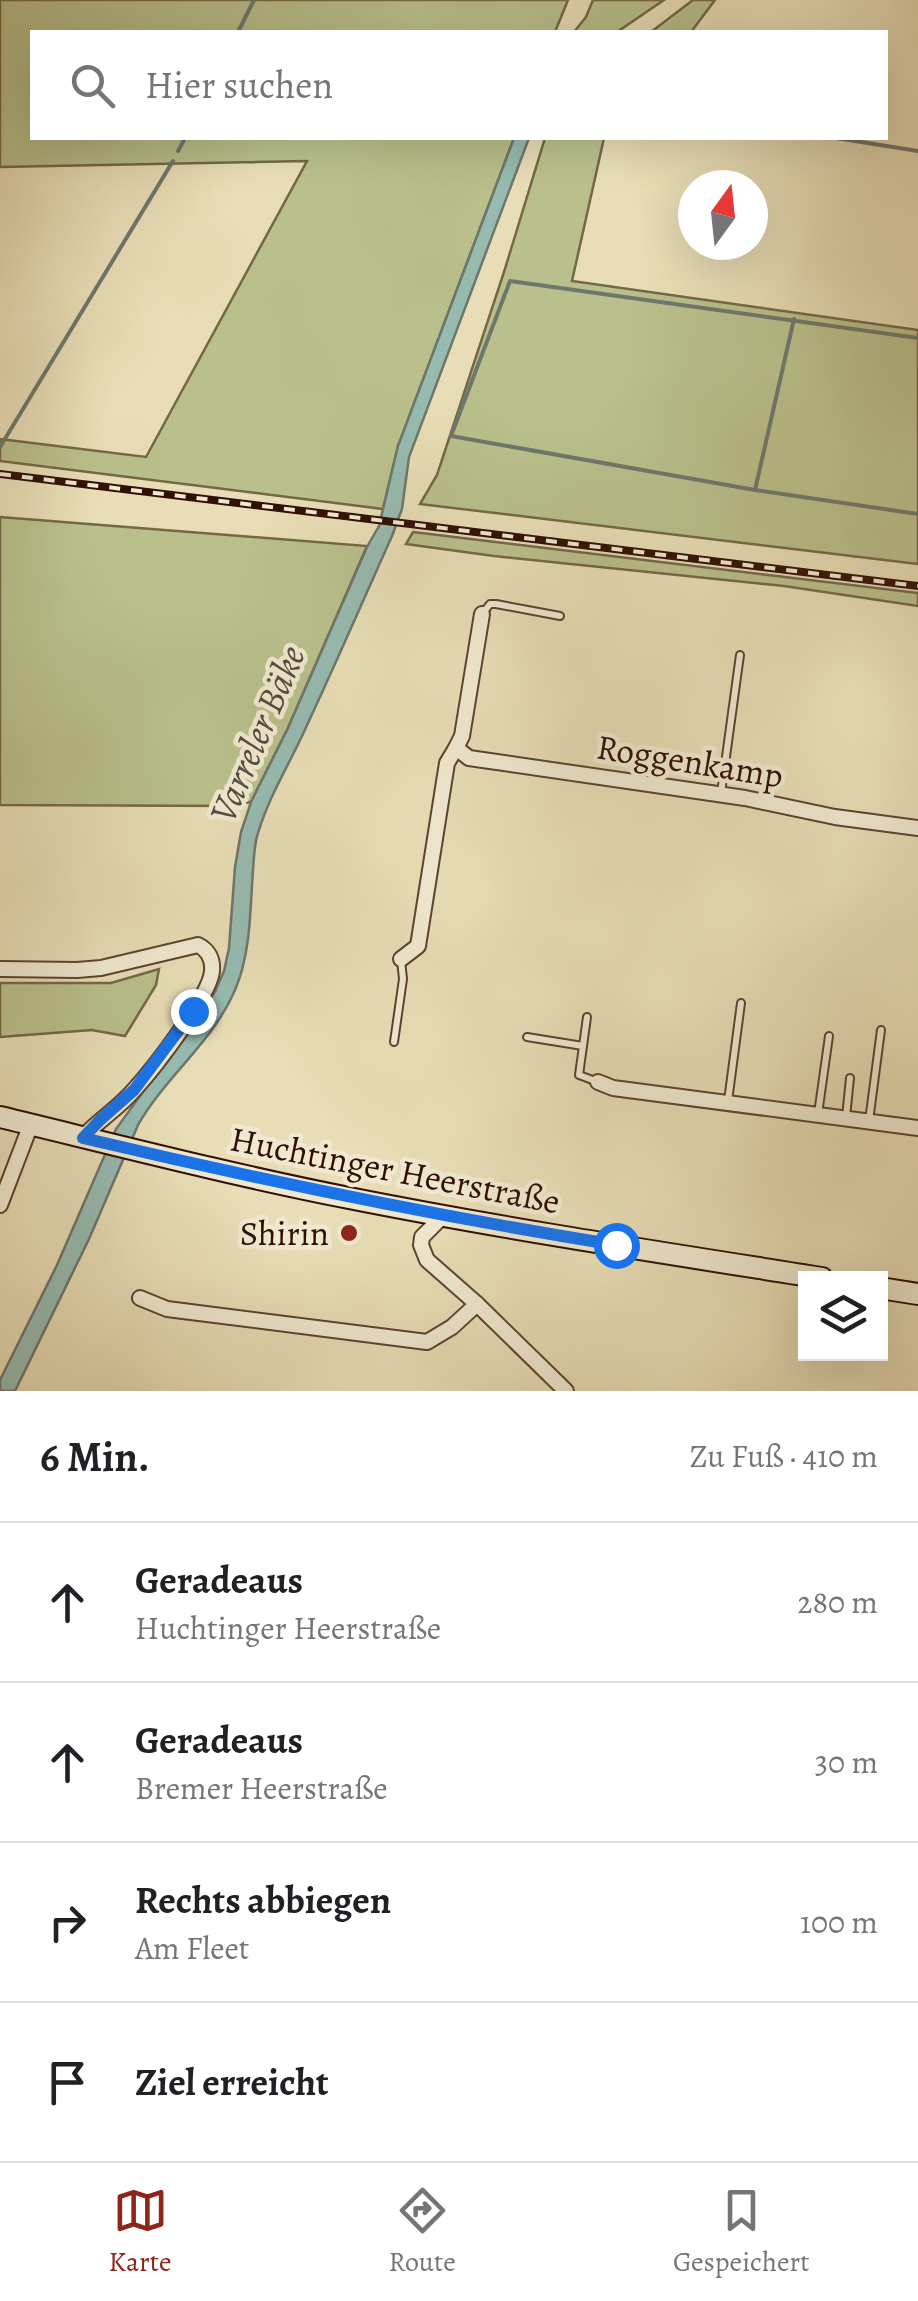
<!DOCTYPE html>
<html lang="de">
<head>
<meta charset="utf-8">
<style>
  body { margin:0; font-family:Alegreya,serif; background:#f6f6f6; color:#202124 }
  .controls { position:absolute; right:30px; bottom:30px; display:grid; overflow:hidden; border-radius:0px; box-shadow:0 10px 40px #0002 }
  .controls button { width:90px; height:90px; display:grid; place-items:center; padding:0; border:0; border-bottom:2px solid #e0e0e0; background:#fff; color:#202124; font:50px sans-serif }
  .compass { position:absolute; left:678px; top:170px; width:90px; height:90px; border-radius:50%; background:#fff; box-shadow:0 10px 40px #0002; rotate:15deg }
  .stop { position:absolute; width:30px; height:30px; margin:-22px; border:8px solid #1a73e8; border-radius:50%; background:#fff }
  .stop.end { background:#1a73e8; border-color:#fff; box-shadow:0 2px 10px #0008 }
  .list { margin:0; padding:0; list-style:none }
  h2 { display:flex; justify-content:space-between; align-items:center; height:130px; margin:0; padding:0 40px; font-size:42px }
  h2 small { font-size:32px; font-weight:400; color:#757577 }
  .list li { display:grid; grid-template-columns:65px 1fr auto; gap:30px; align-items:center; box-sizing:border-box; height:160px; padding:0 40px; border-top:2px solid #e0e0e0 }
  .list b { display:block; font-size:38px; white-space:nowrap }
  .list p { margin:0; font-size:32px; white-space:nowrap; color:#757577 }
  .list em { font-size:32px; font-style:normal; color:#757577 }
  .icon { flex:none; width:55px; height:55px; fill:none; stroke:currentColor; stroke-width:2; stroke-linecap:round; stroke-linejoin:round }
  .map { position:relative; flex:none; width:918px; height:1391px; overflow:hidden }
  .search { position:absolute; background:#fff; box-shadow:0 10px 40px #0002; left:30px; right:30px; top:30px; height:110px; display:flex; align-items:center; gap:25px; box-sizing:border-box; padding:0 35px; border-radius:0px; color:#757577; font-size:38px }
  .sheet { height:770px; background:#fff }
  nav { display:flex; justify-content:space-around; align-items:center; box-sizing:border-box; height:140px; border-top:2px solid #e0e0e0; background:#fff; font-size:28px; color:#757577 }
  nav a { display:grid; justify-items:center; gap:5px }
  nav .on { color:#8f2418 }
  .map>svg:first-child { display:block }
  .green { fill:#b9c08c; stroke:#746848; stroke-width:2.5 }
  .water { fill:#97bbb1; stroke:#6e776c; stroke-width:2.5 }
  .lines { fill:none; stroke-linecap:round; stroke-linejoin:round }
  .stream { stroke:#6e776c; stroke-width:4 }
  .lane-casing { stroke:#5e4331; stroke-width:10 }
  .street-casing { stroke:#5e4331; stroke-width:18 }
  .secondary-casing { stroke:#301005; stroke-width:24 }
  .lane { stroke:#f0e9d0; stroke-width:6 }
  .street { stroke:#f0e9d0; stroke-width:14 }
  .secondary { stroke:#f0e9d0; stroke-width:20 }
  .rail-casing { stroke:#301005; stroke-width:8 }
  .rail { stroke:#f0e9d0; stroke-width:4; stroke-dasharray:11; stroke-linecap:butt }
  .route { stroke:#1a73e8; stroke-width:12 }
  .poi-dot { fill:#8f2418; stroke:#f0e9d0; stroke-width:4 }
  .labels { text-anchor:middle; stroke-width:9; stroke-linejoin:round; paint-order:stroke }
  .street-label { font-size:35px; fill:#301005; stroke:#f0e9d0 }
  .poi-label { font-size:35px; fill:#301005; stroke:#f0e9d0; text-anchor:end }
  .water-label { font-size:38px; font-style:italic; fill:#544c41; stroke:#f0e9d0 }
</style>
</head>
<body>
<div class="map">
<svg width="918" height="1391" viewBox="0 0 918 1391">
  <rect width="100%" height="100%" fill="#e8ddb6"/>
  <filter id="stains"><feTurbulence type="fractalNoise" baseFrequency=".002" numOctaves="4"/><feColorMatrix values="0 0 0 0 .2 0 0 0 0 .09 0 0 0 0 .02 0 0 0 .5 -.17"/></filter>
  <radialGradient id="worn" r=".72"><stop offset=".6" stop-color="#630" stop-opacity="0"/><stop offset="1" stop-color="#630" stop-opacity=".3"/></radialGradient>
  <g class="green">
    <polygon points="0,0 568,0 555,32 32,32 32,138 514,138 398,446 383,509 0,461 0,439 146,457 307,161 0,167"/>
    <polygon points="593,0 664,0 617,32 574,32 586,17"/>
    <polygon points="693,0 715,0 691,32 651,32"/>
    <polygon points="545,138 604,138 572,281 918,330 918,564 420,504 437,475 504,272"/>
    <polygon points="0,517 367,546 288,728 251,802 232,806 0,805"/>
    <polygon points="413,532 918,593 918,606 784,586 494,556 406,544"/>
    <polygon points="159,969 156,985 125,1036 92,1030 0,1037 0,983 111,983"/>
  </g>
  <path class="water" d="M514,138H529L409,457L402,509L392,536C362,603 333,670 302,736C287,768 268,799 258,833C254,845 254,858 253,870C250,910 251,953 235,990C213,1042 165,1077 138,1125L89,1239L15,1391H0V1380L57,1265L116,1129L215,992L224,971L229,948L235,867L241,832L251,802L288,728L367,547L379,526L398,446Z"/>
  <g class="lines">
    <g class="stream">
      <polyline points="238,32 254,0"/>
      <polyline points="836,138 918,151"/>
      <polyline points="178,151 185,138"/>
      <polyline points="918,338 510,281 451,436 755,490 918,514"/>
      <polyline points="0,447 173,161"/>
      <polyline points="755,490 794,319"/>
    </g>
    <g class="lane-casing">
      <g id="lane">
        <polyline points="483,613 490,604 496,604 560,616"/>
        <polyline points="721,793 740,655"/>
        <polyline points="527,1037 583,1046 579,1075 598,1082"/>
        <polyline points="394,1042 403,979 401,960"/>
        <polyline points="583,1046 587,1017"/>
        <polyline points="728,1101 741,1003"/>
        <polyline points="818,1114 829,1036"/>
        <polyline points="846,1117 850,1078"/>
        <polyline points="869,1121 881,1030"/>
      </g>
    </g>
    <g class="street-casing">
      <g id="street">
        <polyline points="456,748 462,736 482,614"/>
        <polyline points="401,959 418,946 447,763 456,748 469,758 745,798 835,817 918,828"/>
        <path d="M0,969L77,970L101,968L198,945C208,950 213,959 212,971C210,996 154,1068 135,1089C120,1107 99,1120 83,1137"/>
        <polyline points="598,1082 613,1088 918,1128"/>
        <polyline points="0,1205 31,1124"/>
        <polyline points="444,1215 422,1237 421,1245 427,1260 477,1304 566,1391"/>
        <polyline points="140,1298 167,1309 427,1342 452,1327 477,1304"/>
      </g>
    </g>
    <g class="secondary-casing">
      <g id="secondary">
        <path d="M0,1117C116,1145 232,1175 349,1198C505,1229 664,1253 822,1278"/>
        <polyline points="880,1288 918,1294"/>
      </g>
    </g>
    <use href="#lane" class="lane"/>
    <use href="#street" class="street"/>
    <use href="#secondary" class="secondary"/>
    <g class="rail-casing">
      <polyline id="rail" points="0,474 918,586"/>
    </g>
    <use href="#rail" class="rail"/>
  </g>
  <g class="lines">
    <path class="route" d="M193,1011L134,1090L100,1120L83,1138C260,1180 436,1216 616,1245"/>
  </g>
  <circle class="poi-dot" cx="349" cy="1233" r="10"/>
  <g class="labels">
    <g class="street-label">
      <text transform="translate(690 761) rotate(9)" y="12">Roggenkamp</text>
      <text transform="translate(395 1170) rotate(11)" y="12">Huchtinger Heerstraße</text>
    </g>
    <g class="poi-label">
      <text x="329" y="1245">Shirin</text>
    </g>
    <g class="water-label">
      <text transform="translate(257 734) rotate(-67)" y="13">Varreler Bäke</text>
    </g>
  </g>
  <rect width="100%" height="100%" filter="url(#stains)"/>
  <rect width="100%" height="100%" fill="url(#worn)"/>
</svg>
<div class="controls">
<button><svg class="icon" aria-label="layers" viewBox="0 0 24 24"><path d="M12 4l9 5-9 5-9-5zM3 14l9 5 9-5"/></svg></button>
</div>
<svg class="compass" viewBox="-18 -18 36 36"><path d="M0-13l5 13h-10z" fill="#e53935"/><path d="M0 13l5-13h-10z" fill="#757577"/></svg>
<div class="stop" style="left:616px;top:1245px"></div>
<div class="stop end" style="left:193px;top:1011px"></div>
<div class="search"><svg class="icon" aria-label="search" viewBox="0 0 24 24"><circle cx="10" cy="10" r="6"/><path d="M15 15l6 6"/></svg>Hier suchen</div>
</div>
<section class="sheet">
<h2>6 Min.<small>Zu Fuß · 410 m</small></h2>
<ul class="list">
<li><svg class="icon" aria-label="ahead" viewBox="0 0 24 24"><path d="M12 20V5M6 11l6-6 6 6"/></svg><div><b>Geradeaus</b><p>Huchtinger Heerstraße</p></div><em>280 m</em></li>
<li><svg class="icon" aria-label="ahead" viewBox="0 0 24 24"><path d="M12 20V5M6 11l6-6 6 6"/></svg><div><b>Geradeaus</b><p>Bremer Heerstraße</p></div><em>30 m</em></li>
<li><svg class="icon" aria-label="right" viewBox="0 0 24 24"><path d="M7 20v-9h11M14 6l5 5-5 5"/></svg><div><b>Rechts abbiegen</b><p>Am Fleet</p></div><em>100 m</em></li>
<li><svg class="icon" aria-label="arrive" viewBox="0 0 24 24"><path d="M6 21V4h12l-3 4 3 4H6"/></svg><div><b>Ziel erreicht</b></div></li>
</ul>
</section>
<nav>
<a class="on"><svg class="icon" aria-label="map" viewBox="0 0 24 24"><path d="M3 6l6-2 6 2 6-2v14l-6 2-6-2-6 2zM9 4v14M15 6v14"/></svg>Karte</a>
<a><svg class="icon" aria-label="directions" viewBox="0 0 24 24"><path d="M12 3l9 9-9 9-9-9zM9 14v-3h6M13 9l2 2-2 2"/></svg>Route</a>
<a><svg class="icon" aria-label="saved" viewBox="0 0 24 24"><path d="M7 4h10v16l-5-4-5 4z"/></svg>Gespeichert</a>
</nav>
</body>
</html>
